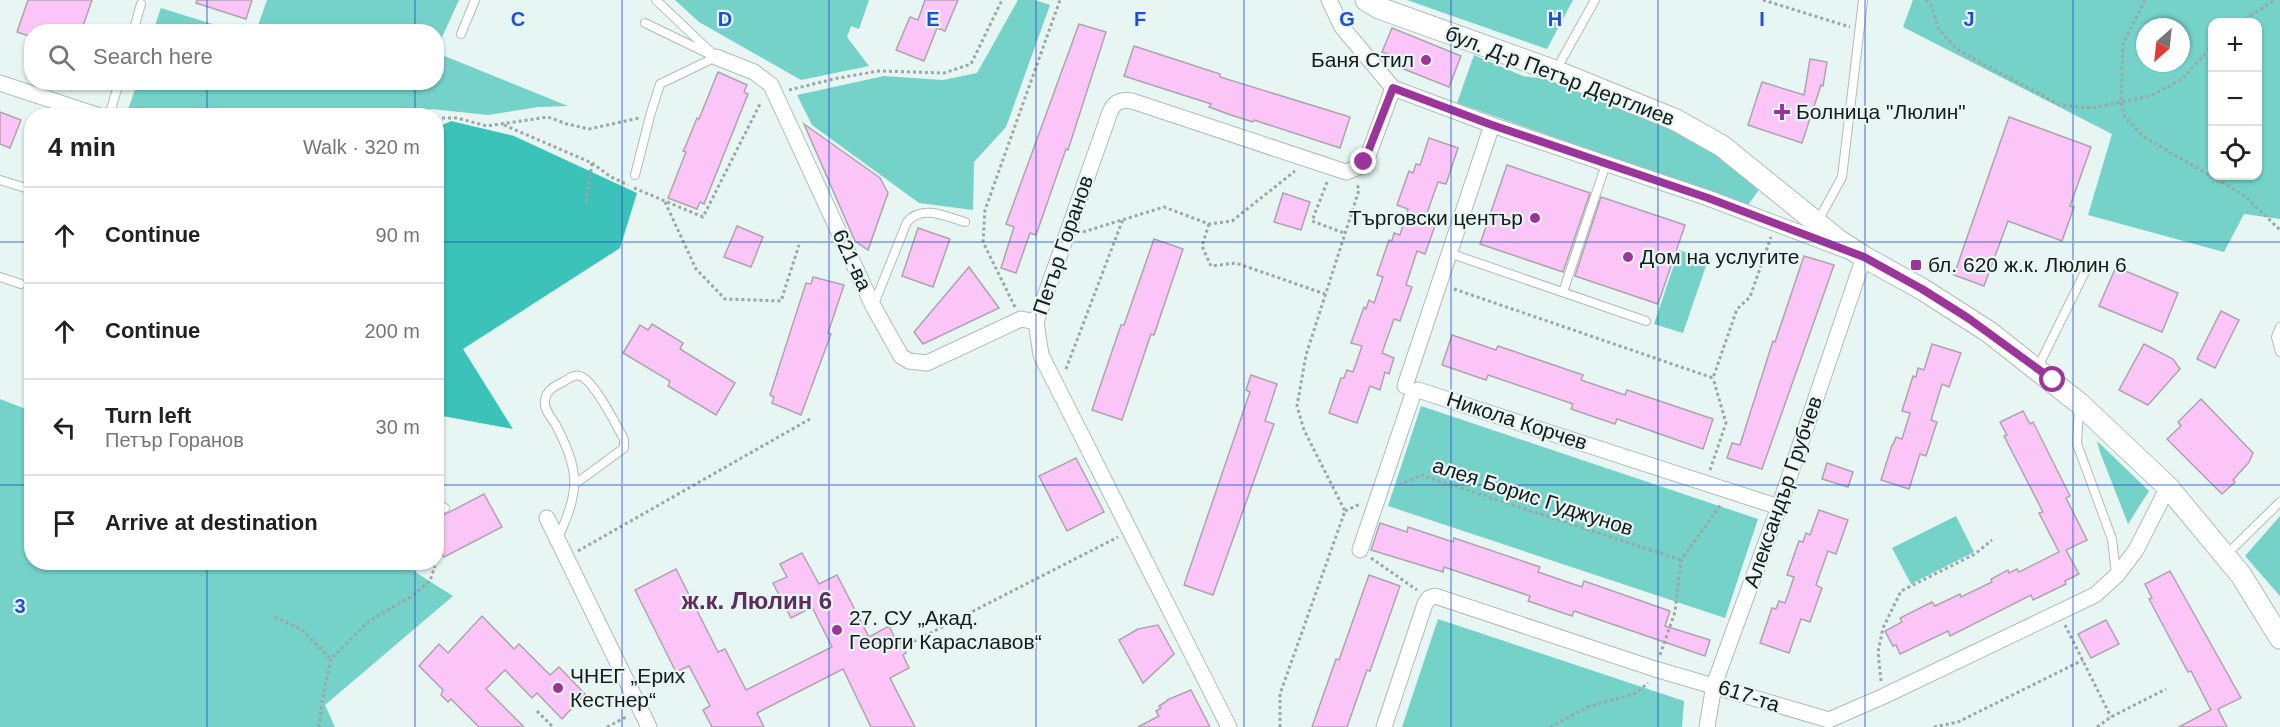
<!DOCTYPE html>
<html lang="en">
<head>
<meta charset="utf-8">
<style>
  body { margin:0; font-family:Helvetica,sans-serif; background:#f6f6f6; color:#202124 }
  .controls { position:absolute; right:18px; top:18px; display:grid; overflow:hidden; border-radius:12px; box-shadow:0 2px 4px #0004 }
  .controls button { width:54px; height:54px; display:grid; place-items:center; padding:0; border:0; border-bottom:2px solid #e0e0e0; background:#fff; color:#202124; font:30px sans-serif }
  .compass { position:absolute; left:2136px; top:18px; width:54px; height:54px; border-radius:50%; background:#fff; box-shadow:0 2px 4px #0004; rotate:207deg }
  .stop { position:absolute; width:18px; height:18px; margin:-14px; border:4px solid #9b3599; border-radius:50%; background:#fff }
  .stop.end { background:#9b3599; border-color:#fff; box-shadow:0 2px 6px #0008 }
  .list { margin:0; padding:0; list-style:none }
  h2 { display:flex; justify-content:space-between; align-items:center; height:78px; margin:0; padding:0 24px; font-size:26px }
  h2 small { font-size:20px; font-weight:400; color:#757577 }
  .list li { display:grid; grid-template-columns:39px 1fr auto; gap:18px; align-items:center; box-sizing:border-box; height:96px; padding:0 24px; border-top:2px solid #e0e0e0 }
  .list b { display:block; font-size:22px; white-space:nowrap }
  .list p { margin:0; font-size:20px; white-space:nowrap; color:#757577 }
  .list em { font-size:20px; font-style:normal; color:#757577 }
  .icon { flex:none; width:33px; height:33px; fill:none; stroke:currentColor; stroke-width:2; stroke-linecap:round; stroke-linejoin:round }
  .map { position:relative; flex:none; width:2280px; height:727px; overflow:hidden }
  .search { position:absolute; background:#fff; box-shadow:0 2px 4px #0004; left:24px; top:24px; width:420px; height:66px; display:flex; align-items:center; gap:15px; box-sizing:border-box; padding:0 21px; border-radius:24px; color:#757577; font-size:22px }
  .panel { position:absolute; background:#fff; box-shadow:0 2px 4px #0004; left:24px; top:108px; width:420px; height:462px; border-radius:24px }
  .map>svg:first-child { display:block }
  .green { fill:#74d2c9; fill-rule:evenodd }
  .forest { fill:#3cc3b9 }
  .building { fill:#fcc5f8; stroke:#ada4ac; stroke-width:1.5 }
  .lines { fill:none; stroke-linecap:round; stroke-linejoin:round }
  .lane-casing { stroke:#afbcba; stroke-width:10 }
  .street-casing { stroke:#afbcba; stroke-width:17 }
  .secondary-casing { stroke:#afbcba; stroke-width:23 }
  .path { stroke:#9ca6a5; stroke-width:3; stroke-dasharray:3 3; stroke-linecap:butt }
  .lane { stroke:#fff; stroke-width:8 }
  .street { stroke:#fff; stroke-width:15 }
  .secondary { stroke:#fff; stroke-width:21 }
  .route { stroke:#9b3599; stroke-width:8 }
  .grid { fill:none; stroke:#1d4ed8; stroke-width:1.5; stroke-opacity:0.55 }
  .poi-dot { fill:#9b3599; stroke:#e7f5f3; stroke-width:2 }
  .labels { text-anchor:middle; stroke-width:4.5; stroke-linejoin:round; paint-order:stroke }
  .poi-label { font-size:21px; fill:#171b1b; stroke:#e7f5f3; text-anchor:start }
  .street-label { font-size:21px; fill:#171b1b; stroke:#e7f5f3 }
  .quarter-label { font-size:24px; font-weight:bold; fill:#5f2d5d; stroke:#e7f5f3 }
  .grid-label { font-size:20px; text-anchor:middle; font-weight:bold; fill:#1d4ed8; stroke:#e7f5f3; stroke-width:4.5; stroke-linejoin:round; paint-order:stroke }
</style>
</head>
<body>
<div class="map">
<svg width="2280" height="727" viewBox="0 0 2280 727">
  <rect width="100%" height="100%" fill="#e7f5f3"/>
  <g class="green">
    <polygon points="267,0 459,0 437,48 436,32 256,31"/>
    <polygon points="675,0 869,0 859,29 851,26 847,37 869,66 801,80 699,22"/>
    <polygon points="1018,0 1035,0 1050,5 1006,127 974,162 973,210 919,203 812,125 797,95 884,76 943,80 977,73"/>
    <polygon points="1407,0 1573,0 1547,49"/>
    <path d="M1913,0H2280V219L2244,214L2224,252L2088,215L2112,134L1903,27ZM2212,22H2258V176H2212ZM2145,27H2181V63H2145Z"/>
    <polygon points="161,8 235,31 153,31"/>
    <polygon points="437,53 568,106 539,107 488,115 431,109 418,116 144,116 128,110 137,83 436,82"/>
    <polygon points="1474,55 1523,76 1553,80 1673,125 1718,152 1761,187 1748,205 1457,103"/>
    <polygon points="1679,250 1708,260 1683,333 1654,324"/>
    <polygon points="0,399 31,411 32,562 401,563 453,596 325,705 335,727 0,727"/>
    <polygon points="1421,406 1758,519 1725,618 1388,506"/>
    <polygon points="2097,441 2149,491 2128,524 2100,452"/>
    <polygon points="1956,516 1974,552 1911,584 1892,548"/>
    <polygon points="2280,516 2280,596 2245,556"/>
    <polygon points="1438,619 1684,701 1682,727 1402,727"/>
  </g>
  <polygon class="forest" points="451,121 514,136 637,193 620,248 463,349 513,429 437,415 436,128"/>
  <g class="building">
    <polygon points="28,0 92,0 81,32 32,32 32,37 17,32"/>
    <polygon points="197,0 252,0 246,19 196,3"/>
    <polygon points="925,0 958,0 945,31 937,28 924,61 896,50 910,17 918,20"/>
    <polygon points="1079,24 1106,32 1068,150 1066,149 1036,235 1030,233 1016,273 1001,268 1014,227 1006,224"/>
    <polygon points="1392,28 1461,56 1449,87 1391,64 1394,56 1382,52"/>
    <polygon points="1134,46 1220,74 1220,77 1350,117 1340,148 1254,120 1253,122 1231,115 1209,107 1211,104 1124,76"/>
    <polygon points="1810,59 1827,62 1823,86 1821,85 1802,143 1748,125 1762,82 1804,95"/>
    <polygon points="718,72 747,85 744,92 748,94 704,204 700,202 697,209 668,198 686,152 683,151 686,145 697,118 699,119"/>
    <polygon points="0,112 21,120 10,148 0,144"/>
    <polygon points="2009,117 2091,147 2070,206 2074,207 2062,241 2008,221 1984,286 1954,275"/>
    <polygon points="804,124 880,178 888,193 868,250 855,241"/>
    <polygon points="1429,138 1458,148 1446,184 1438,182 1426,216 1437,220 1425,254 1417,251 1406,285 1412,287 1400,321 1394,319 1382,353 1394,358 1389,374 1385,372 1380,390 1370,386 1357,423 1329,413 1341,378 1344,378 1347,370 1353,372 1362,346 1351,343 1364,307 1366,309 1369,300 1374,303 1383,277 1377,275 1389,240 1392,241 1394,233 1400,235 1408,209 1397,205 1409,171 1413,173 1416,164 1420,165"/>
    <polygon points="1507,165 1590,193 1563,272 1480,244"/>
    <polygon points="1283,193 1310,202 1301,230 1274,222"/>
    <polygon points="1601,197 1685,225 1658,304 1575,276"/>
    <polygon points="737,226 763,237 751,267 724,257"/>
    <polygon points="918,228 950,239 933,287 902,276"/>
    <polygon points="1154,239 1183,249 1154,335 1151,334 1122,420 1092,410 1121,325 1124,325"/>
    <polygon points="1804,256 1834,265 1762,469 1727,458 1732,443 1740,445 1773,341 1775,342"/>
    <polygon points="969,267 999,308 923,344 914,332"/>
    <polygon points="2116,267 2178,293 2162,332 2099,306"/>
    <polygon points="813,277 844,285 828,333 831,334 801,415 772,403 774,397 770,395 806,283 811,284"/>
    <polygon points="2221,311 2239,320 2215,368 2197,359"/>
    <polygon points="652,324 683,343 680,349 735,383 716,415 668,386 670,381 623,353 640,325 648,330"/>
    <polygon points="1452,335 1496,350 1498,346 1583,375 1581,380 1625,395 1627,390 1713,419 1703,449 1617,419 1615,424 1571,409 1573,404 1488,375 1486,380 1442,365"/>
    <polygon points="1932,344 1961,353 1949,387 1942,384 1931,420 1937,422 1926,456 1920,454 1909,489 1881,480 1892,445 1893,445 1896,437 1902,439 1910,413 1902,411 1913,376 1916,377 1918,368 1924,370"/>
    <polygon points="2144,344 2173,359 2180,369 2148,405 2119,390"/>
    <polygon points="1251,375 1277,384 1265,421 1274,424 1213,595 1184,585 1250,392 1246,390"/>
    <polygon points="2201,399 2253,453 2249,462 2233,480 2235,482 2222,494 2167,439 2181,426 2178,422"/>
    <polygon points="2023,411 2030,424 2033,422 2070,496 2066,498 2087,540 2066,550 2079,574 2065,581 2066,584 2033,600 2031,595 1950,636 1948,631 1900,654 1896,645 1893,646 1885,631 1902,622 1900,618 1932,602 1935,606 1960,594 1961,597 1992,582 1991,579 2008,570 2009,573 2017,569 2019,572 2059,552 2039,513 2043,512 2004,436 2007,435 2000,422"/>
    <polygon points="1076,458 1104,512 1067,531 1039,476"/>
    <polygon points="1827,463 1853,472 1848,487 1822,479"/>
    <polygon points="484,494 502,527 444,557 436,548 436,510 444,515"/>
    <polygon points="1819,510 1848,520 1836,554 1828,551 1816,585 1822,588 1810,622 1801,619 1789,653 1760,643 1772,608 1776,609 1779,601 1785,603 1794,577 1787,575 1799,541 1803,542 1806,533 1810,535"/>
    <polygon points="1380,523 1407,532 1408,527 1453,542 1454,538 1540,567 1538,572 1582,587 1584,581 1670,611 1665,626 1710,640 1705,656 1574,611 1572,616 1528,601 1530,596 1444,567 1443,572 1371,550"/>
    <polygon points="802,553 819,584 837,575 869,637 889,626 896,640 899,638 906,653 903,655 909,668 890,678 915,727 871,727 843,669 757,713 764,727 712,727 703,710 710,706 689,666 676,672 635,590 676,569 718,652 725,649 746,690 832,647 812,607 791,618 773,583 787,577 780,564"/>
    <polygon points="2170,571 2241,698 2218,709 2227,727 2179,727 2211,710 2191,671 2188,672 2149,599 2152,598 2145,584"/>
    <polygon points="1369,575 1400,586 1370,671 1367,670 1347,727 1312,727 1336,659 1339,660"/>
    <polygon points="482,616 514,649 519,644 550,675 559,667 585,694 562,719 537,693 532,698 505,670 486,689 524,727 479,727 451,699 448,702 441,695 443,690 419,666 439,644 448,653"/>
    <polygon points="2106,620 2119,644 2091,658 2078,634"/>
    <polygon points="1158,625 1174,654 1143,683 1119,640 1138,629"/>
    <polygon points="1191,690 1210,727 1138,727 1159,716 1156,711 1161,708 1159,706 1167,701 1167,700"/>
  </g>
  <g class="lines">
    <g class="lane-casing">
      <g id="lane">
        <polyline points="645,23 709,54"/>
        <polyline points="133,32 141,4"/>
        <polyline points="461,34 475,0"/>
        <polyline points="1556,70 1595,0"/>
        <polyline points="109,116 119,82"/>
        <polyline points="635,175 650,116 660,84 716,57 656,0"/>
        <polyline points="0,180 32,190"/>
        <polyline points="1818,221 1842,177 1863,0"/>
        <polyline points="1449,253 1646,321"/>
        <polyline points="0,277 21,284"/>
        <polyline points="1563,292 1606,164"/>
        <path d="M874,304L907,222C922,204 947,217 965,222"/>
        <polyline points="2280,327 2276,337 2280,352"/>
        <polyline points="2038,367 2085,272"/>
        <polyline points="2079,406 2077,444 2112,539 2116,574"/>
        <polyline points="436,503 445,508"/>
        <path d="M558,538C580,489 580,473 556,425C551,417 544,410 545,401C546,390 555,386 563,382C568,379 574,374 580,376C594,380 616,425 624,439V448L575,484"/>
        <polyline points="2226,555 2280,502"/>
      </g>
    </g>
    <g class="street-casing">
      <g id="street">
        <polyline points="1329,0 1342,27 1393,88 1492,125 1708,198 1864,257 1779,507 1714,685 1707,727"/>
        <polyline points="716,57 754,72 771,85 873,306 901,356 909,361 927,363 1021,319 1036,322"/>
        <polyline points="0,83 100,116"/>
        <polyline points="1405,386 1492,125"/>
        <polyline points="547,518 649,727"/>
        <polyline points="1360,550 1413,394 1418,390 1779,507"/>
        <path d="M1229,727L1041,355L1036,322L1110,112C1114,102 1121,99 1132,101L1346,172L1359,167L1368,156L1393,88"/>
        <polyline points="1384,727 1425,604 1429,598 1435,596 1655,669 1829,720 1884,696 2095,595 2117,575 2136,550 2168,487"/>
      </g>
    </g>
    <g class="secondary-casing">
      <polyline id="secondary" points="1366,0 1379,8 1555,71 1676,120 1722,146 1838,240 1864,257 1922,289 1989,332 2079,403 2168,487 2241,575 2280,638"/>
    </g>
    <g class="path">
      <polyline points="1763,0 1850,27"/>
      <polyline points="1926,0 1931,5 1939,30 1959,51 2060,105 2092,108 2150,96 2182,79 2212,46"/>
      <polyline points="2145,0 2123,44 2121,102 2125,117 2144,137 2245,196 2280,230"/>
      <polyline points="2240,22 2275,0"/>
      <polyline points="789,90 838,78 879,71 944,73 971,64 1002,0"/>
      <polyline points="436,118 457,118 487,126 548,117 567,124 589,129 639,118"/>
      <polyline points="504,125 592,163 586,203"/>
      <polyline points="592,163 611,177 628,185"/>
      <polyline points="1327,182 1312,221 1344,233"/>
      <polyline points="634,188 703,217 761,102"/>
      <polyline points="665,202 696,269 725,299 781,301 799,245"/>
      <polyline points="1209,224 1202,246 1211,266 1236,263 1325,294"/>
      <polyline points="1083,232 1164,207 1209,224 1232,221 1295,171"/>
      <polyline points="1454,289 1713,378 1737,309 1750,297 1771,237"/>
      <polyline points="1015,307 983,242 985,210 1060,0"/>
      <polyline points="1066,369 1123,219"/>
      <polyline points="1710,470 1726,423 1713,378"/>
      <polyline points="1399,485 1421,475 1681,560"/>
      <polyline points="1345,511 1360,504"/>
      <polyline points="578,551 810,419"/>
      <polyline points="1371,558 1417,590"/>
      <polyline points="275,617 302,630 331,659"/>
      <polyline points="2065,625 2111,717"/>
      <polyline points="903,647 1118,537"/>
      <polyline points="1660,655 1675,612 1681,560 1722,503"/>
      <polyline points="1881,681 1878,652 1883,628 1901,591 1975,554 1992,540"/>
      <polyline points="537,711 553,727"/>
      <polyline points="319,727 322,701 331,659 369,621 412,596 430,581 435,566"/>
      <polyline points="607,727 628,716"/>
      <polyline points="1280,727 1280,694 1345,511 1304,430 1297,406 1306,355 1359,190 1357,184"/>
      <polyline points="1550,727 1588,707 1636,693 1648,683"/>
      <polyline points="1934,727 1958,722 2083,660"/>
      <polyline points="2097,727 2111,717 2166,689"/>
    </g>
    <use href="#lane" class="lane"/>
    <use href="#street" class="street"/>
    <use href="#secondary" class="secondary"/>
  </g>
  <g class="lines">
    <polyline class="route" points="1364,162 1393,88 1492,125 1708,198 1864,257 1922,289 1968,318 2053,380"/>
  </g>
  <path class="grid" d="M207,0V32M415,0V32M622,0V727M829,0V727M1036,0V727M1244,0V727M1451,0V727M1658,0V727M1865,0V727M2073,0V727M207,82V116M415,82V116M0,242H32M436,242H2280M0,485H32M436,485H2280M207,562V727M415,562V727"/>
  <g class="poi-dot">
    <circle cx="1426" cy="60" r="6"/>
    <path d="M1779 103h6v6h6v6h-6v6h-6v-6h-6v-6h6z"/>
    <circle cx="1535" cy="218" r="6"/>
    <circle cx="1628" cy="257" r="6"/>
    <rect x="1910" y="259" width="12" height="12" rx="3"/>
    <circle cx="837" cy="630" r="6"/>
    <circle cx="558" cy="688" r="6"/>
  </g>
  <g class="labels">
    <g class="poi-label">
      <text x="1414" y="67" text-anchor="end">Баня Стил</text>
      <text x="1796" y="119">Болница "Люлин"</text>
      <text x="1523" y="225" text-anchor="end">Търговски център</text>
      <text x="1640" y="264">Дом на услугите</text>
      <text x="1928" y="272">бл. 620 ж.к. Люлин 6</text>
      <text x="849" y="625">27. СУ „Акад.<tspan x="849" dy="24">Георги Караславов“</tspan></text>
      <text x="570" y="683">ЧНЕГ „Ерих<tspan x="570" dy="24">Кестнер“</tspan></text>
    </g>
    <g class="street-label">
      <text transform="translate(1560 76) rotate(21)" y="7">бул. Д-р Петър Дертлиев</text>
      <text transform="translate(1063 245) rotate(-71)" y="7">Петър Горанов</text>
      <text transform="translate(852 260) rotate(65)" y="7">621-ва</text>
      <text transform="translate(1517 421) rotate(18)" y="7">Никола Корчев</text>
      <text transform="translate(1783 492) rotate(-71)" y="7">Александър Грубчев</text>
      <text transform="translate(1533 497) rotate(18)" y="7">алея Борис Гуджунов</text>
      <text transform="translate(1749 696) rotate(18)" y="7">617-та</text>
    </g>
    <g class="quarter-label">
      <text x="757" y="609">ж.к. Люлин 6</text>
    </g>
  </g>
  <g class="grid-label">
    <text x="518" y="26">C</text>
    <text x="725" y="26">D</text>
    <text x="933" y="26">E</text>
    <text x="1140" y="26">F</text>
    <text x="1347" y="26">G</text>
    <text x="1555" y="26">H</text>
    <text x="1762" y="26">I</text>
    <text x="1969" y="26">J</text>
    <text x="20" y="613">3</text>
  </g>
</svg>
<div class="controls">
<button>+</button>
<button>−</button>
<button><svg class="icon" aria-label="locate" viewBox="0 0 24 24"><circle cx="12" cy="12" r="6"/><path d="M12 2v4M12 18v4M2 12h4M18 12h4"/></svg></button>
</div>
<svg class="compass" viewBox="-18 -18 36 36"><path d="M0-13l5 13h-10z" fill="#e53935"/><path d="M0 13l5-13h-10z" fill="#757577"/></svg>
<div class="stop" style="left:2053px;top:380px"></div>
<div class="stop end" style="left:1364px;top:162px"></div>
<div class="search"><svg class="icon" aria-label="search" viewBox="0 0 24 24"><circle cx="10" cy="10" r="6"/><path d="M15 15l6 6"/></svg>Search here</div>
<section class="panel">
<h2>4 min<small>Walk · 320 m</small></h2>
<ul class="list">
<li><svg class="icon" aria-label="ahead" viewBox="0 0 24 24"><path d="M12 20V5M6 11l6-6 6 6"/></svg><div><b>Continue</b></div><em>90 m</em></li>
<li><svg class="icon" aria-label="ahead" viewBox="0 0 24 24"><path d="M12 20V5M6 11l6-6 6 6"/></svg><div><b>Continue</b></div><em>200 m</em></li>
<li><svg class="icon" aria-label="left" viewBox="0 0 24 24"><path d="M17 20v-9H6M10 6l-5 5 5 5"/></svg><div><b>Turn left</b><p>Петър Горанов</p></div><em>30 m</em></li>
<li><svg class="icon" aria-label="arrive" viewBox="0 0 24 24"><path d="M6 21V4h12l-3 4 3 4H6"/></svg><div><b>Arrive at destination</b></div></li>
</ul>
</section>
</div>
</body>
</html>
